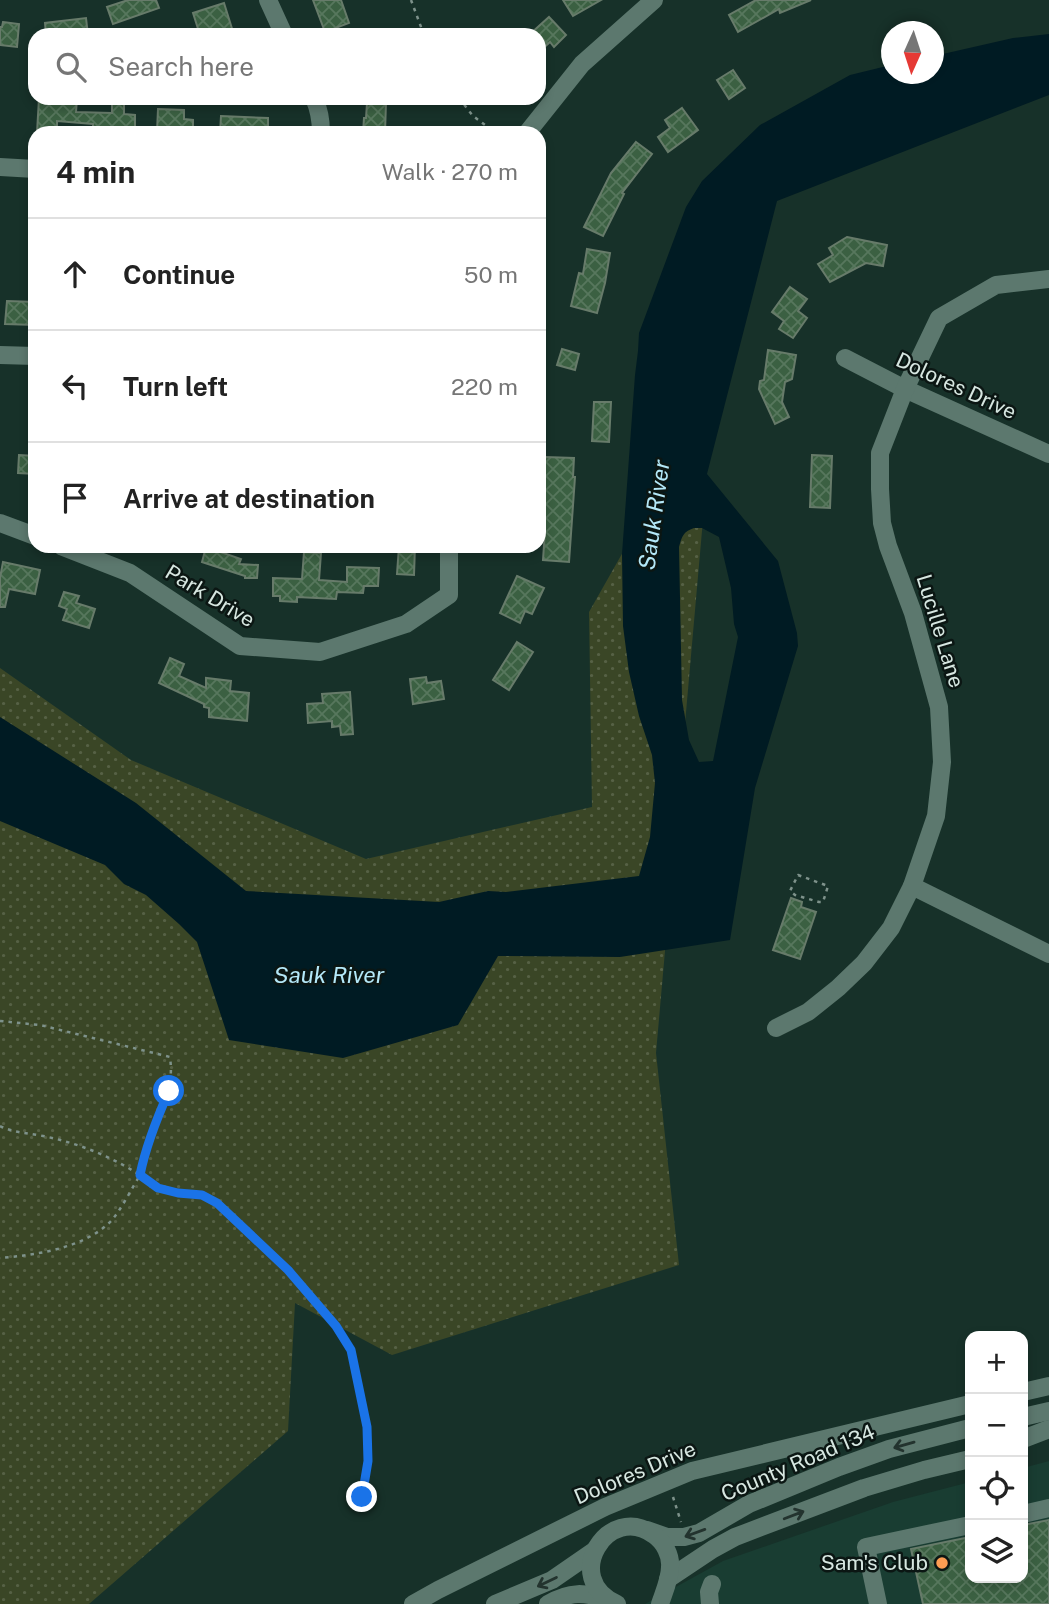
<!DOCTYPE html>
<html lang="en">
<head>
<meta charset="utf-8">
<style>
  body { margin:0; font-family:"Public Sans",sans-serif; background:#f6f6f6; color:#222 }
  .controls { position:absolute; right:21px; bottom:21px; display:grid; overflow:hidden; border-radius:14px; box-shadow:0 4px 10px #0003 }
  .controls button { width:63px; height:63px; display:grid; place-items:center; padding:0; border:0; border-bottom:2px solid #e0e0e0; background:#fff; color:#222; font:35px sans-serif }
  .compass { position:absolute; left:881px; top:21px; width:63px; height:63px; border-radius:50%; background:#fff; box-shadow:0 4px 10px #0003; rotate:183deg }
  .stop { position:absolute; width:21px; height:21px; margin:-16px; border:5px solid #1a73e8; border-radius:50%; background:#fff }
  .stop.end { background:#1a73e8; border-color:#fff; box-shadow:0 2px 7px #0008 }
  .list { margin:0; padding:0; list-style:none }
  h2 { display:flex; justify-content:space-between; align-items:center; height:91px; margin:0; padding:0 28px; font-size:30px }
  h2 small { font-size:23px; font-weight:400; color:#767676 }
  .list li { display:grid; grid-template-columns:46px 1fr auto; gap:21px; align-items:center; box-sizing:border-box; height:112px; padding:0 28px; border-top:2px solid #e0e0e0 }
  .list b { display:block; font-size:26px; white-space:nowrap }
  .list em { font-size:23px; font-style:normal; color:#767676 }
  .icon { flex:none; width:38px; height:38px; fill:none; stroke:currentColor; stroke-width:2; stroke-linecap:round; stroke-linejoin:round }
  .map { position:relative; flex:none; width:1049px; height:1604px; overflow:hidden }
  .search { position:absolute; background:#fff; box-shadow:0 4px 10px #0003; left:28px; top:28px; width:518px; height:77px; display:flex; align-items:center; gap:18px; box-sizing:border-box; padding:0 24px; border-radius:21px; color:#767676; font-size:26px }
  .panel { position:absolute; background:#fff; box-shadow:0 4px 10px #0003; left:28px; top:126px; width:518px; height:427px; border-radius:21px }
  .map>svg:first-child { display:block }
  .built { fill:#193d32 }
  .park { fill:url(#park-dots) }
  .water { fill:#001b23; fill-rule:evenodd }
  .building { fill:url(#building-cross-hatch); stroke:#677b6a; stroke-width:2 }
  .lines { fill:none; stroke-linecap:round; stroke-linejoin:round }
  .path { stroke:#7e928b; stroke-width:2.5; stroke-dasharray:3.5 5; stroke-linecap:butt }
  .minor { stroke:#5c786e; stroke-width:18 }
  .oneway { stroke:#23332e }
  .route { stroke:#1a73e8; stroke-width:9 }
  .poi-dot { fill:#fc9d53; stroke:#0b1613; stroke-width:2.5 }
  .labels { text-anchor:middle; stroke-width:5; stroke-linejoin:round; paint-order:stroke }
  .street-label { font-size:21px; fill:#d7e7e1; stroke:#0b1613 }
  .poi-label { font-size:21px; fill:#d7e7e1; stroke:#0b1613; text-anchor:end }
  .water-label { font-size:23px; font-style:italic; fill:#b4e8f8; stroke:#0b1613 }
</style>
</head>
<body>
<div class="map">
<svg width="1049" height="1604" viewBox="0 0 1049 1604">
  <defs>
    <pattern id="park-dots" width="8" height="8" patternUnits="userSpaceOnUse" patternTransform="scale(1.75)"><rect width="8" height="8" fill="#3a4626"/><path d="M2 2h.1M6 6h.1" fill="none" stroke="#566145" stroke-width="1.8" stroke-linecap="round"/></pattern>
    <pattern id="building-cross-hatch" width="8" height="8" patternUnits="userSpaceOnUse" patternTransform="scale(1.75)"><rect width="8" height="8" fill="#3b6042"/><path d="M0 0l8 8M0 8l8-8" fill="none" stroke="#57775d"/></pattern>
  </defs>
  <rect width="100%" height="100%" fill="#173129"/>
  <polygon class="built" points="1049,1461 1049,1604 645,1604 723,1561 893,1502 970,1482 970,1578 1023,1578 1023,1468"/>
  <polygon class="park" points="707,474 656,1053 679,1265 392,1355 295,1303 288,1431 89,1604 0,1604 0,668 131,760 366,859 592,807 589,612 627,545"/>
  <path class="water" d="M1049,34V95L777,201L707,474L778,561L797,633L798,646L755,788L730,940L620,957L498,956L458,1025L343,1058L229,1040L197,942L179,924L146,895L124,884L105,865L0,821V717L136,803L246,891L439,902L488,891L506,892L639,876L650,837L655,783L652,755L639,716L629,672L623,626L622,554L635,375L638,351L639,333L686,207L702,181L760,125L850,75L891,65L892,74H934V56L1013,38ZM694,528H702L719,537L731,588L734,624L738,637L713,761L699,762L689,740L682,700L679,547C682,536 683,532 694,528Z"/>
  <g class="building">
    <polygon points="128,0 156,0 159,8 113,24 107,7"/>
    <polygon points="313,0 341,0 349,23 325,32"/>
    <polygon points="563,0 601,0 573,16"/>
    <polygon points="756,0 811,0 780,13 779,9 738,32 729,15"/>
    <polygon points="224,3 234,35 200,35 193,13"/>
    <polygon points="549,17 566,35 554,47 550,42 539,52 539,35 529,35"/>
    <polygon points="86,18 88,35 46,35 45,23"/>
    <polygon points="3,22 19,24 17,47 0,45 0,27 2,27"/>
    <polygon points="733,70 745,88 729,99 717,80"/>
    <polygon points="39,98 77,99 76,112 112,113 112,104 124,104 124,114 135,115 135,133 93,132 93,124 57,121 57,133 37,133"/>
    <polygon points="367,103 386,103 385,133 363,133 364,118 366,118"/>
    <polygon points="682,108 698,130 668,152 658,137 670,128 665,120"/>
    <polygon points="158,109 184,110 184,119 193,120 193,133 157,132"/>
    <polygon points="221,116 268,118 268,133 220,133"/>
    <polygon points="636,142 652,154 622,193 624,194 603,236 584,227 611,173"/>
    <polygon points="847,237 887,245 883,266 866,263 830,282 818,264 833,255 829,248"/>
    <polygon points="587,249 610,253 605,283 597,313 571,306 579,273 583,274"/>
    <polygon points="790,287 807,299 798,311 807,318 793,338 779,329 784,321 772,312"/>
    <polygon points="7,301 35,302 35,325 5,324"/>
    <polygon points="562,349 579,354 575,370 557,365"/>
    <polygon points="768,350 796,355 792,379 785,382 782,402 789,417 775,424 759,389 760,381 764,380"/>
    <polygon points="594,402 611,402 609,442 592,441"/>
    <polygon points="19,455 35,456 35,474 18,473"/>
    <polygon points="812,455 832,456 830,508 810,507"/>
    <polygon points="545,457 574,458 573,477 575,477 569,562 543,560 545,530 539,530 539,514 542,515"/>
    <polygon points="399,546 415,546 414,575 397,574"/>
    <polygon points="206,547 241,559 239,564 258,565 257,578 245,578 245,576 202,562"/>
    <polygon points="304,552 321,553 319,580 347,582 347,567 379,568 378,586 364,586 363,593 337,592 336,599 297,597 297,602 280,601 280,596 273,596 273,578 302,579"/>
    <polygon points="3,562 40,570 35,594 9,589 5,607 0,607 0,578"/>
    <polygon points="517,576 544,588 532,614 525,611 520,623 500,613"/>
    <polygon points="64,592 79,596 76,603 95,609 89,628 63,620 67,609 59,606"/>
    <polygon points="517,642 533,652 509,690 493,680"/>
    <polygon points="170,658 184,664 179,676 206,688 206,678 231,681 230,691 249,693 247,721 209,717 209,708 204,707 204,704 159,683"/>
    <polygon points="426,677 427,683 441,681 444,699 413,704 410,679"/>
    <polygon points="350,692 353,734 341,735 340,726 332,727 332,721 308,723 307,704 323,703 322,694"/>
    <polygon points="791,898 802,902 801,907 816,912 800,959 773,950"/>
    <polygon points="1049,1520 1049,1604 923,1604 911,1549 970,1537 970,1578 1023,1578 1023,1525"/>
  </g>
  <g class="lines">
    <g class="path">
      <polyline points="411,0 424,35"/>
      <polyline points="459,98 473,116 496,133"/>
      <polygon points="798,875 828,886 823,902 819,902 795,895 790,891"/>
      <path d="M0,1021L40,1025L170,1057C174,1088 164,1099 154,1126C148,1142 143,1158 140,1175L158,1188L178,1193L202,1195L217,1203L288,1271L336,1326L351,1350L367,1427L368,1461L362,1497"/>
      <path d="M0,1126C14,1133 28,1133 43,1136C78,1143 110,1156 140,1175C132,1188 121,1210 111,1221C85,1248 36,1255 0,1258"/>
      <polyline points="673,1497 681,1522"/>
    </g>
    <g class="minor">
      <polyline points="268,0 284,35"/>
      <path d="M314,98C319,109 321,120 321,133"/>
      <polyline points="527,133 582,64 654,0"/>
      <polyline points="0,167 35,169"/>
      <polyline points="0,355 35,356"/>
      <polyline points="845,358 905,389 1049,454"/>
      <polyline points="0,523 35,536"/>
      <polyline points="61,546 130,573 240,646 320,652 406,624 449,595 449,546"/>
      <polyline points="912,886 1049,954"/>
      <polyline points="776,1028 808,1012 838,988 864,963 891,928 912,886 936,816 942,762 939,707 913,613 888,546 882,523 880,489 880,453 905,389 939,318 996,285 1049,279"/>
      <polyline points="1023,1392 1049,1386"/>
      <polyline points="1023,1417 1049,1411"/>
      <polyline points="1023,1439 1049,1429"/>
      <polyline points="1023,1514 1049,1508"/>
      <polyline points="647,1530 667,1537 684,1537 699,1533 749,1504 839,1467 889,1449 970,1428"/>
      <polyline points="668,1579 713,1549 735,1537 864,1488 924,1470 970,1459"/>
      <polyline points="413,1604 438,1590 605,1507 692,1471 970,1404"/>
      <polyline points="495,1604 552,1580 594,1551"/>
      <path d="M548,1604C570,1591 585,1592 608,1600"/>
      <path d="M617,1604C560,1579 608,1501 654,1535C664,1542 671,1555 670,1567C670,1579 664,1592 660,1604"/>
      <polyline points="710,1604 709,1592 712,1584"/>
      <polyline points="878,1604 866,1547 970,1525"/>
    </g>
  </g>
  <defs><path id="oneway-shaft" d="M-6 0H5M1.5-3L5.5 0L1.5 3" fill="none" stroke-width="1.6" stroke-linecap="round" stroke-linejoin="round" transform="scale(1.75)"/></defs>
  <g class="oneway">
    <use href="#oneway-shaft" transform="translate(904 1445) rotate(164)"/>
    <use href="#oneway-shaft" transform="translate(794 1515) rotate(-21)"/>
    <use href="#oneway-shaft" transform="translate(695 1533) rotate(160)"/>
    <use href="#oneway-shaft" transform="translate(547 1582) rotate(154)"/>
  </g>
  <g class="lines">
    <path class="route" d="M169,1091C157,1118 146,1145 140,1175L158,1188L178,1193L202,1195L217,1203L288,1270L336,1326L351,1350L367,1427L368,1461L362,1497"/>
  </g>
  <circle class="poi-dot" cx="942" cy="1563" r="7"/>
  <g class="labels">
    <g class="street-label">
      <text transform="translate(956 386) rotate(25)" y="7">Dolores Drive</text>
      <text transform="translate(210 596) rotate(31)" y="7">Park Drive</text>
      <text transform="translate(940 631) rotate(73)" y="7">Lucille Lane</text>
      <text transform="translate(798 1463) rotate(-23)" y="7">County Road 134</text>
      <text transform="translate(635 1473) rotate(-23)" y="7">Dolores Drive</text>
    </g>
    <g class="poi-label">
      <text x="928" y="1570">Sam's Club</text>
    </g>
    <g class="water-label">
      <text transform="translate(654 515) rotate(-82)" y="8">Sauk River</text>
      <text x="329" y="983">Sauk River</text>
    </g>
  </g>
</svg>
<div class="controls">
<button>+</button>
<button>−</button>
<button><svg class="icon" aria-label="locate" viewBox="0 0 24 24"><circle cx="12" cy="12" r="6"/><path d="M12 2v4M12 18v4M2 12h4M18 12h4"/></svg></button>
<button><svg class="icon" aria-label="layers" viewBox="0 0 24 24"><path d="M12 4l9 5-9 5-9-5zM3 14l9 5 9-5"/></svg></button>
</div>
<svg class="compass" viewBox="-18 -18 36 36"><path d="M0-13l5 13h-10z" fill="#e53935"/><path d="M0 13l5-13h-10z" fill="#767676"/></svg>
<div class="stop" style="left:169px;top:1091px"></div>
<div class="stop end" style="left:362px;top:1497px"></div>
<div class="search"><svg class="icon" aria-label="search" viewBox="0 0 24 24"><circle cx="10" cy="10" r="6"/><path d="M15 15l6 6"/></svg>Search here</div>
<section class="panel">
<h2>4 min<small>Walk · 270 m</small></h2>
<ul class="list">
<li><svg class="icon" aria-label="ahead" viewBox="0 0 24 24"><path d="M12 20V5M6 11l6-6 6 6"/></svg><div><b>Continue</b></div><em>50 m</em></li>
<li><svg class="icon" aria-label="left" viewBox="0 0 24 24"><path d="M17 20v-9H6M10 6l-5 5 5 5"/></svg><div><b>Turn left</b></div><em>220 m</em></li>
<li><svg class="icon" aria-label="arrive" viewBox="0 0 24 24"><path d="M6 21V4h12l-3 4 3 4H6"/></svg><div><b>Arrive at destination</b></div></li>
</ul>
</section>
</div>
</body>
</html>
